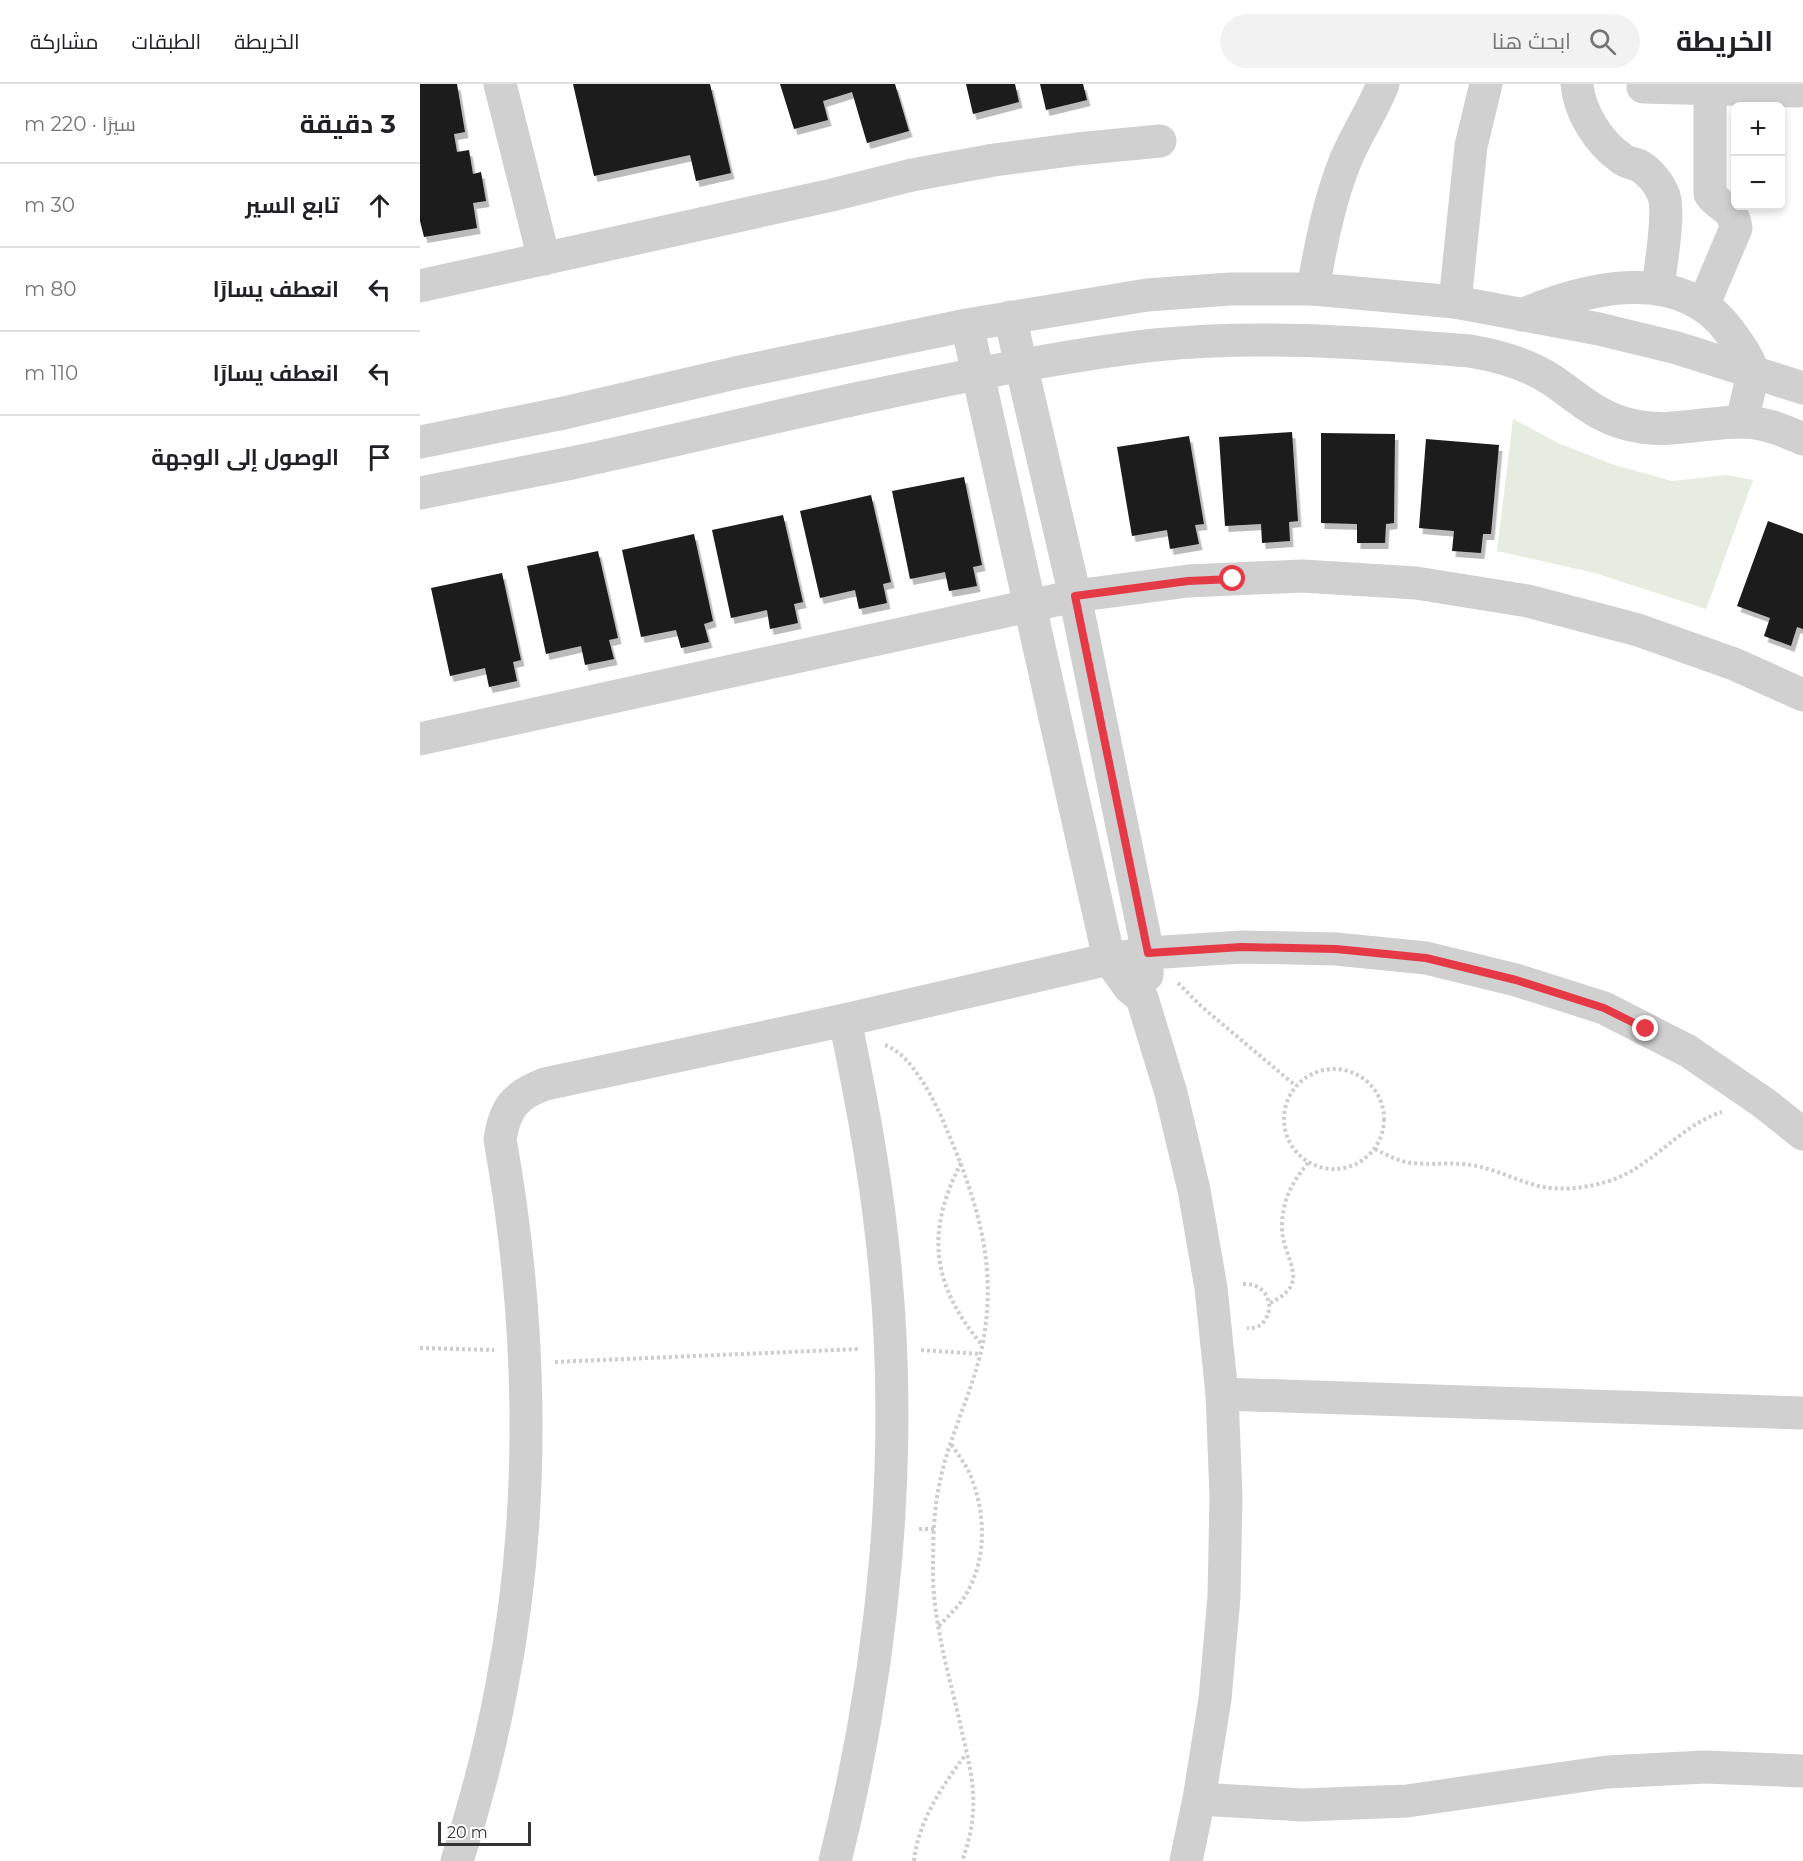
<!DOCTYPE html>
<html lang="ar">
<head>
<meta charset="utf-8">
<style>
  body { margin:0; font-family:Montserrat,Cairo,sans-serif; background:#f2f2f2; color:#202124; direction:rtl }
  .controls { position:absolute; right:18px; top:18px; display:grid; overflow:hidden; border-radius:9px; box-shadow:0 3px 9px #0003 }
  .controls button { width:54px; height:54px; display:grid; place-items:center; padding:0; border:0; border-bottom:2px solid #e0e0e0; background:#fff; color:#202124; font:30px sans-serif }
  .scale { position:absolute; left:18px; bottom:15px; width:93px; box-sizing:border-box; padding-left:6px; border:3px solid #333; border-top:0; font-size:16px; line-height:21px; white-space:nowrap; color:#333; -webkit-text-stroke:4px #fff; paint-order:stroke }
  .stop { position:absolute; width:18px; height:18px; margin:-14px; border:4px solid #e63946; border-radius:50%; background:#fff }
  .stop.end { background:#e63946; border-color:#fff; box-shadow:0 2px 6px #0008 }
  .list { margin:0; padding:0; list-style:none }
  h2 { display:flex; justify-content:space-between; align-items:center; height:78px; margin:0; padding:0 24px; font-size:26px }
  h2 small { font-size:20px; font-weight:400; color:#757577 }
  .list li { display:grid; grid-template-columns:39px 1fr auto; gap:18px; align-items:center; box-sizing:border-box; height:84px; padding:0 24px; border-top:2px solid #e0e0e0 }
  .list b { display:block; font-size:22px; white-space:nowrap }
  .list em { font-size:20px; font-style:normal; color:#757577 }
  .icon { flex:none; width:33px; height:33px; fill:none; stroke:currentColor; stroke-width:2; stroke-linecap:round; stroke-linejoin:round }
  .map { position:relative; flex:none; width:1383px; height:1777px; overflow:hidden; direction:ltr }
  header { display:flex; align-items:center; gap:36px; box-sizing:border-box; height:84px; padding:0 30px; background:#fff; border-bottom:2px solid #e0e0e0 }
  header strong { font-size:28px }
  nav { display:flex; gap:33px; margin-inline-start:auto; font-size:21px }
  .search { width:420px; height:54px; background:#f2f2f2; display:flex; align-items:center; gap:15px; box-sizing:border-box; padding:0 21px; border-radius:33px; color:#757577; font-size:22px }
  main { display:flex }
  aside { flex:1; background:#fff }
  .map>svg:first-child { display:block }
  .green { fill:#e6ecdf }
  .building { fill:#1a1a1a; filter:url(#shadow) }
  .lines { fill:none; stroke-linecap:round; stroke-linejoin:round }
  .path { stroke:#cdcdcd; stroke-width:4; stroke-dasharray:3 3; stroke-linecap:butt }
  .minor { stroke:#d0d0d0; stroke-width:33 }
  .route { stroke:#e63946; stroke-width:8 }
</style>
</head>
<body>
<header>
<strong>الخريطة</strong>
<div class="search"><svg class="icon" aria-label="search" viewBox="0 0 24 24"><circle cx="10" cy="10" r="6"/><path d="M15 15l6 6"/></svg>ابحث هنا</div>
<nav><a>الخريطة</a><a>الطبقات</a><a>مشاركة</a></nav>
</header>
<main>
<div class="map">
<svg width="1383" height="1777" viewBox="0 0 1383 1777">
  <defs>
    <filter id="shadow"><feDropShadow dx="3.5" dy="6" stdDeviation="0" flood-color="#0004"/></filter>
  </defs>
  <rect width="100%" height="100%" fill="#fff"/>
  <polygon class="green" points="1093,335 1138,359 1194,381 1252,397 1306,391 1333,396 1286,525 1175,489 1077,467"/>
  <g class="building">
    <polygon points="0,0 37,0 45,48 34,50 37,68 49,66 53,90 61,88 66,117 53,119 57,144 4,153 0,137"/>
    <polygon points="153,0 290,0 311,89 276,97 270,71 174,92"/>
    <polygon points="360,0 475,0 489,47 447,59 432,8 403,17 408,36 374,45"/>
    <polygon points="546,0 595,0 599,18 553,30"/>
    <polygon points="620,0 663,0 667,16 626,26"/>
    <polygon points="872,348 878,437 869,438 870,457 842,459 841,440 805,442 799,353"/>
    <polygon points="901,349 975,350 974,439 966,440 965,459 937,459 937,440 901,439"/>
    <polygon points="769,352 784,440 775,441 779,460 750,465 747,446 712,452 697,363"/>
    <polygon points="1006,355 1079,361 1071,450 1063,450 1061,469 1032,467 1034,447 999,444"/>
    <polygon points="544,393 562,481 553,483 557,502 529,507 525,488 490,495 472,407"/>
    <polygon points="451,411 471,498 463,500 467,519 439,525 435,506 400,514 380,427"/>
    <polygon points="363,431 383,518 374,520 378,539 350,545 347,526 311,534 292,446"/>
    <polygon points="1348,437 1383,450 1383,545 1377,543 1371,562 1344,552 1350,534 1317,522"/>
    <polygon points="274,450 293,537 284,540 289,558 261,564 256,546 221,553 202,466"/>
    <polygon points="178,467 198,554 189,556 194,575 165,581 161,562 126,570 107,482"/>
    <polygon points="82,489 101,576 93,578 97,597 69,603 65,584 30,592 11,504"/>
  </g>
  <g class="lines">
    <g class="path">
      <polyline points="758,899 782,923 876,1002"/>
      <path d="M465,961C491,970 514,1015 524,1039C556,1114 579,1180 562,1263C552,1310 528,1354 519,1402C513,1431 513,1462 513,1492C514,1545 531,1597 542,1648C548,1674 555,1701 553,1728C552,1745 548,1761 542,1777"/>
      <circle cx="914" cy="1035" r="50"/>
      <path d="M955,1065C967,1071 979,1078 993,1079C1013,1081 1033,1078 1052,1081C1075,1085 1095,1096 1118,1102C1145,1108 1177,1103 1202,1092C1238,1075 1264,1040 1302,1028"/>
      <path d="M541,1079C505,1149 512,1201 562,1261"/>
      <path d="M823,1200C860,1199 854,1248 827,1244"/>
      <path d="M850,1219C894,1198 862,1176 862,1143C862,1117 872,1098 888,1079"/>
      <polyline points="0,1264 74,1266"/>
      <polyline points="501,1266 560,1270"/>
      <polyline points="135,1278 439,1265"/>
      <polyline points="499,1445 514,1445"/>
      <path d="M519,1542C526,1534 534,1527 541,1518C568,1480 567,1429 549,1388C544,1378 537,1369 531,1360"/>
      <path d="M494,1777C498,1737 523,1701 546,1670"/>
    </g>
    <g class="minor">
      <polyline points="80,0 124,175"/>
      <path d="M1157,0C1159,27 1178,58 1201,74C1205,78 1212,79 1218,81C1229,87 1240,100 1244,112C1250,133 1240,182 1238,205"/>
      <polyline points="1223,3 1378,7 1383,5"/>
      <polyline points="0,202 412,111 492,91 574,76 657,65 740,57"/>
      <path d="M893,205C901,160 909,117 926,75C937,49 953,26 963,0"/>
      <polyline points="1035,218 1051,62 1066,0"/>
      <path d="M1283,222L1316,144C1313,122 1301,125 1290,110V5"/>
      <path d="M1102,231C1167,203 1261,180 1310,248C1317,258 1331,276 1332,288C1332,300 1324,325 1322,338"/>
      <polyline points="590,233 655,512 728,869 727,891"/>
      <polyline points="547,241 689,875 709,903 722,914 751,1009 774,1106 791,1204 802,1310 806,1412 804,1513 795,1615 779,1715 766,1777"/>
      <polyline points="0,358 144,329 315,289 547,241 727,211 810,205 893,205 1035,218 1179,245 1257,264 1383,304"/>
      <path d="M0,409C51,399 102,389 152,379C250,358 347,334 445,313C541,293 638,272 735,261C841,250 945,259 1050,267C1079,272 1108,280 1132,296C1157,313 1176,332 1207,340C1248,351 1282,338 1321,338C1343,338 1363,346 1383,355"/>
      <polyline points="0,655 655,512 768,497 882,492 996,499 1108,517 1218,546 1314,580 1383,611"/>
      <polyline points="802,1310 1383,1329"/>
      <polyline points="779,1715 883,1721 987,1717 1187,1688 1285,1683 1383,1687"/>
      <path d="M37,1777C55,1721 70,1664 81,1606C117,1426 112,1235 80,1055C85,1024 95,1011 125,1000L425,936L689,875L728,869L822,863L916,865L1006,874L1096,896L1184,924L1268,967L1344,1019L1383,1050"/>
      <path d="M415,1777C465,1578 486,1360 462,1155C454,1081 440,1009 425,936"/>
    </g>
  </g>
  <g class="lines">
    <polyline class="route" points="813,495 768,497 655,512 728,869 822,863 916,865 1006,874 1096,896 1184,924 1226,945"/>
  </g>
</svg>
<div class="controls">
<button>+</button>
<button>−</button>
</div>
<div class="scale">20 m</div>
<div class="stop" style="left:813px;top:495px"></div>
<div class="stop end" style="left:1226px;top:945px"></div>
</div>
<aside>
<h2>3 دقيقة<small>سيرًا · 220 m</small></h2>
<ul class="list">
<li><svg class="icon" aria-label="ahead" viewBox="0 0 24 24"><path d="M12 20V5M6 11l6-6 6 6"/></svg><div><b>تابع السير</b></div><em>30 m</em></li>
<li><svg class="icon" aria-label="left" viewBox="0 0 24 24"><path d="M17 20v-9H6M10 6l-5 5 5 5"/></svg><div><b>انعطف يسارًا</b></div><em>80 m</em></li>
<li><svg class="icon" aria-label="left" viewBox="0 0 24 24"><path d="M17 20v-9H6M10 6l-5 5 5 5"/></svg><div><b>انعطف يسارًا</b></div><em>110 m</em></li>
<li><svg class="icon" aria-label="arrive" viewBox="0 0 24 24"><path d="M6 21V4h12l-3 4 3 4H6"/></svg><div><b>الوصول إلى الوجهة</b></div></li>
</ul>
</aside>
</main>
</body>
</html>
